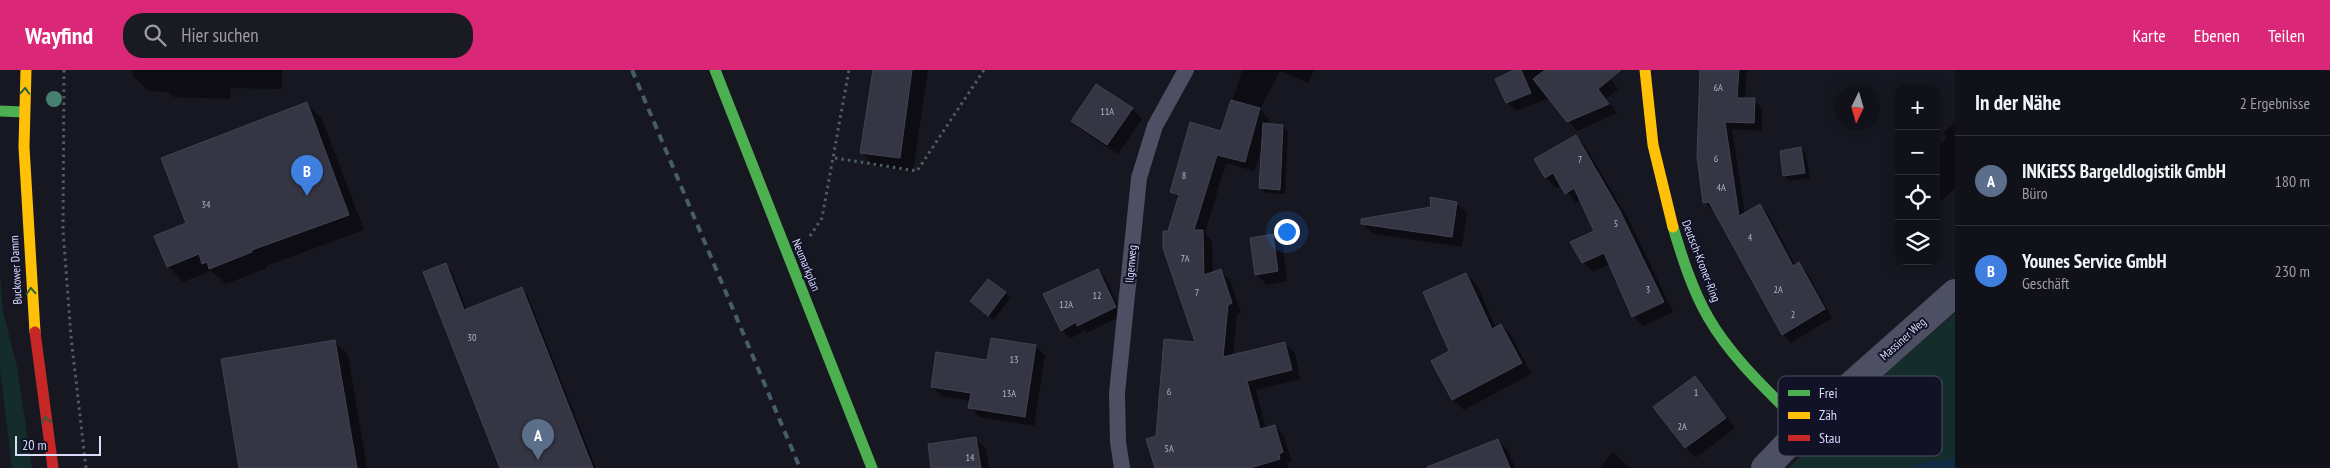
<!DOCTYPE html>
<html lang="de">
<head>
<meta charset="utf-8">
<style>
  body { margin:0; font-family:"PT Sans Narrow",sans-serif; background:#1a1a23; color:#f1f3f6 }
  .controls { position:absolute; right:15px; top:15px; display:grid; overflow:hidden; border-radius:10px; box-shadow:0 2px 12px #0003 }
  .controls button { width:45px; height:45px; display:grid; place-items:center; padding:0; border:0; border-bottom:1px solid #303139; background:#11111a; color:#f1f3f6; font:25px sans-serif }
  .compass { position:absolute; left:1835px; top:15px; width:45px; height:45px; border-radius:50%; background:#11111a; box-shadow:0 2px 12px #0003; rotate:185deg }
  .scale { position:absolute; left:15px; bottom:12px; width:86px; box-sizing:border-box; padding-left:5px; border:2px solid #dadcfc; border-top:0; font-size:14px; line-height:18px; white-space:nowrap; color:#dadcfc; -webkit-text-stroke:4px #121227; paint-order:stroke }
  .you { position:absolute; left:1286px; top:161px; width:18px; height:18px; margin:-12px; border:4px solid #fff; border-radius:50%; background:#1a73e8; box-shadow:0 0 0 8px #1a73e833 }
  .badge { display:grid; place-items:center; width:32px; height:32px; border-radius:50%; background:#db2777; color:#fff; font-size:16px; font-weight:700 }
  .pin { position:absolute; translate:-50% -41px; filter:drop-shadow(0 1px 2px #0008) }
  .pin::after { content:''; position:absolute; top:26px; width:18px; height:15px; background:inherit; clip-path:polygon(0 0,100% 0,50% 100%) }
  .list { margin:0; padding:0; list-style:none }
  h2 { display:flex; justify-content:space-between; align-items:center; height:65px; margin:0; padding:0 20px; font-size:21px }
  h2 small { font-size:16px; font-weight:400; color:#9c9da2 }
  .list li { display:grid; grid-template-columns:32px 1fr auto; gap:15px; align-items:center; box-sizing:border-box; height:90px; padding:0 20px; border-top:1px solid #303139 }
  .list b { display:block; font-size:19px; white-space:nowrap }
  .list p { margin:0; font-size:16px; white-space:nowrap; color:#9c9da2 }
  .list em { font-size:16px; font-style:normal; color:#9c9da2 }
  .icon { flex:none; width:28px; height:28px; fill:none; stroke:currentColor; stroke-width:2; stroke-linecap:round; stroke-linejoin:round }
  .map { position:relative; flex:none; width:1955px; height:398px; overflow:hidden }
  header { display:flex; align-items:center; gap:30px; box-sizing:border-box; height:70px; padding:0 25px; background:#db2777; color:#fff }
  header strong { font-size:24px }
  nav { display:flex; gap:28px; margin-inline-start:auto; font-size:18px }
  .search { width:350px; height:45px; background:#1a1a23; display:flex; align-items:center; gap:12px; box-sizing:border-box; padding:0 18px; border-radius:20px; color:#9c9da2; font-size:19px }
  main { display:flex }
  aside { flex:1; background:#11111a }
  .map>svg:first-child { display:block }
  .green { fill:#152d2a }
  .water { fill:#112b44 }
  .shadow { fill:#0007 }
  .building { fill:#353644; stroke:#434255 }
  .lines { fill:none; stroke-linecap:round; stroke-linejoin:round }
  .path { stroke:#4d5d66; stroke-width:3; stroke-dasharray:2.5 4; stroke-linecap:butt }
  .lane { stroke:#4d4f62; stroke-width:16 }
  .street { stroke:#4d4f62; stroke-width:28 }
  .fast { stroke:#4caf50; stroke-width:11 }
  .slow { stroke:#ffc107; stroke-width:11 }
  .jam { stroke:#c62828; stroke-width:11 }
  .rail { stroke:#455d67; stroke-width:4; stroke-dasharray:8 6; stroke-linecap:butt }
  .tree { fill:#45816e }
  .oneway { stroke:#2f603c }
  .labels { text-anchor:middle; stroke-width:4; stroke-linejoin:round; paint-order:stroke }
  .number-label { font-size:10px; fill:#b1b2ce }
  .street-label { font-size:12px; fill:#dadcfc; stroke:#121227 }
  .key { fill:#121227; stroke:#4e4f67; stroke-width:1 }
  .key-label { font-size:14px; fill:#dadcfc }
</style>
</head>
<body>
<header>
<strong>Wayfind</strong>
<div class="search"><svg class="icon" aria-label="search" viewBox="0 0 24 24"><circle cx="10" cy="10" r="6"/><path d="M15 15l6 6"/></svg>Hier suchen</div>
<nav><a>Karte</a><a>Ebenen</a><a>Teilen</a></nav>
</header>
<main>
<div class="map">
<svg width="1955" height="398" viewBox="0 0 1955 398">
  <rect width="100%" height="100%" fill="#171722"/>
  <g class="green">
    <polygon points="0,204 3,241 17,297 32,398 12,398 0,299"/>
    <polygon points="1955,243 1955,398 1789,398 1858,327"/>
  </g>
  <polygon class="water" points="1955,388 1955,398 1912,398 1915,394"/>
  <g class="shadow">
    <polygon points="133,0 282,0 282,19 231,18 230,29 174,27 168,22 149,21 133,6"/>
    <polygon points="874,0 928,0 913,101 875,96 862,83"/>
    <polygon points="1242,0 1314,0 1308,13 1280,1 1260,39 1269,49 1268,55 1283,56 1288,61 1285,124 1266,123 1260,118 1262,77 1254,101 1226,93 1205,163 1212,171 1213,203 1221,201 1230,210 1241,243 1237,244 1233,286 1285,274 1295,283 1300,309 1256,320 1266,359 1275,356 1284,366 1292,392 1287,393 1289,398 1156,398 1157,367 1196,273 1169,162 1179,129 1172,122 1222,63"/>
    <polygon points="1517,0 1603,0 1618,19 1606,29 1617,43 1577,61 1549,28 1516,41 1507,32"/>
    <polygon points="1701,0 1745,0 1747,2 1745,29 1754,30 1762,38 1762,61 1732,59 1745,144 1760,136 1768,144 1796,196 1799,194 1807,202 1832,248 1791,273 1783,264 1715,140 1713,141 1705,132"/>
    <polygon points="306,33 322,49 364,160 266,196 267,198 226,214 211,201 183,212 168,196 188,154"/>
    <polygon points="1132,39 1142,49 1118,84 1083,61 1073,50"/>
    <polygon points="1955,53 1955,119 1936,135 1936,78 1947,68 1943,63"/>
    <polygon points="1575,66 1585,76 1630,152 1673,242 1643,256 1633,246 1610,194 1593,202 1583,192 1596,162 1581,130 1576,133 1561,115 1556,118 1546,108 1536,89"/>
    <polygon points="1801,79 1806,84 1810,108 1790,111 1784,106"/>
    <polygon points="1456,133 1467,143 1462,177 1373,164 1362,153"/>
    <polygon points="1272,166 1283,176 1287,211 1267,215 1256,204"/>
    <polygon points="446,195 451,200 467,240 521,219 527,224 596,398 502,398"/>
    <polygon points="1098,200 1106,209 1123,245 1087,263 1084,260 1070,269 1062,260"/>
    <polygon points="1466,204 1477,215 1496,258 1501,255 1511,265 1531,304 1464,340 1453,330 1433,291 1451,282"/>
    <polygon points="1005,223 1010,228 994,250 977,236"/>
    <polygon points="335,272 348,285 367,398 241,398"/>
    <polygon points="1035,276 1045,285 1034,356 979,347 970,337 971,331 942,326 932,317 988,292"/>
    <polygon points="1695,307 1735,358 1696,388 1685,377"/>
    <polygon points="975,369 986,379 989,398 933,398"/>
    <polygon points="1498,370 1508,380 1515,398 1467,398"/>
    <polygon points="1613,382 1630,398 1599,398"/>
  </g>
  <g class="building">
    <polygon points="873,0 912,0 900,88 860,83"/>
    <polygon points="1514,0 1521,0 1531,23 1506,33 1495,9"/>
    <polygon points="1545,0 1621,0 1598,19 1609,34 1567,52 1533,9"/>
    <polygon points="1700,0 1739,0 1737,28 1755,28 1754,53 1725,52 1739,146 1760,134 1793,196 1799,192 1825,239 1782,265 1709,132 1703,133 1697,86"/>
    <polygon points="1096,14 1133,38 1107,75 1071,51"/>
    <polygon points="1231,30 1260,38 1245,92 1217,85 1194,160 1203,160 1204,205 1221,199 1232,233 1228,235 1223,287 1285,272 1292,300 1247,311 1260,359 1275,355 1283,382 1279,384 1280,389 1250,398 1155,398 1146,369 1156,366 1164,269 1195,272 1163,178 1163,161 1168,161 1179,125 1170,122 1190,52 1221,61"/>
    <polygon points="307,32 349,145 252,180 252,182 209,199 207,192 202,194 199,184 167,197 154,166 186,153 161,88"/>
    <polygon points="1263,53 1283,55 1280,120 1259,118"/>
    <polygon points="1576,65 1620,141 1664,232 1632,247 1604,183 1582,193 1570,172 1594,161 1574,118 1565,124 1553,103 1545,108 1534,89"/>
    <polygon points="1801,77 1805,103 1783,106 1780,81"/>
    <polygon points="1430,127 1457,132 1452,167 1361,154 1361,149 1431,137"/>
    <polygon points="1273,164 1278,201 1255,205 1250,168"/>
    <polygon points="446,193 464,240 522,217 593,398 500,398 423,202"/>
    <polygon points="1098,199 1116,237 1077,256 1076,252 1061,261 1043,224"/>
    <polygon points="1466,203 1492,259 1501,254 1522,293 1452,330 1431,291 1449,281 1423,222"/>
    <polygon points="988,209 1006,222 988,246 970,231"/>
    <polygon points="991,268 1036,275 1025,347 968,338 971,323 931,317 936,282 987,290"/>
    <polygon points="335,270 357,398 239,398 221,289"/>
    <polygon points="1695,306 1726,348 1685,378 1653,337"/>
    <polygon points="976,367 981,398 931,398 928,374"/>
    <polygon points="1498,369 1510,398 1428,398 1427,397"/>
  </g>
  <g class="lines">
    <g class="path">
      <polyline points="64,0 63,160 71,267 86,398"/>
      <polyline points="835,88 917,101 984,0"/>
      <polyline points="810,166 822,148 849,0"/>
    </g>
    <polyline class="lane" points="1122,398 1118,372 1117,323 1139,108 1155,56 1186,0"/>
    <polyline class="street" points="1765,398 1804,357 1955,223"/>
    <g class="fast">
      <polyline points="715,0 872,398"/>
      <polyline points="0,41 24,42"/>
      <path d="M1673,157C1682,187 1692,219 1708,247C1732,289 1770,323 1804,357"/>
    </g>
    <g class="slow">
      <polyline points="26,0 24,77 35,262"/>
      <polyline points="1645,0 1653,75 1673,157"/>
    </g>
    <polyline class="jam" points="35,262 53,398"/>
    <polyline class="rail" points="632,0 800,398"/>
  </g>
  <circle class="tree" cx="54" cy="29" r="8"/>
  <defs><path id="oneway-chevron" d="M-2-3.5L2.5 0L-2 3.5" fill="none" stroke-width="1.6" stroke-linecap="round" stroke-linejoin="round" transform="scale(1.25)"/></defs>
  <g class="oneway">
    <use href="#oneway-chevron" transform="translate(25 21) rotate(-87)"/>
    <use href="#oneway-chevron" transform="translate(31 221) rotate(-93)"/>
    <use href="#oneway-chevron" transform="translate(46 350) rotate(-98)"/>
  </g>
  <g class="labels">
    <g class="number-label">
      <text x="1718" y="21">6A</text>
      <text x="1107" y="45">11A</text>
      <text x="1716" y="92">6</text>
      <text x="1580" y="93">7</text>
      <text x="1184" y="109">8</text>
      <text x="1721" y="121">4A</text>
      <text x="206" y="138">34</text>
      <text x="1616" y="157">5</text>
      <text x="1750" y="171">4</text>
      <text x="1185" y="192">7A</text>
      <text x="1648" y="223">3</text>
      <text x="1778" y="223">2A</text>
      <text x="1197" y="226">7</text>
      <text x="1097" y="229">12</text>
      <text x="1066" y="238">12A</text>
      <text x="1793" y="248">2</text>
      <text x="472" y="271">30</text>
      <text x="1014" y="293">13</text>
      <text x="1169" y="325">6</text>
      <text x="1696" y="326">1</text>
      <text x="1009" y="327">13A</text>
      <text x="1682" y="360">2A</text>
      <text x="1169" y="382">5A</text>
      <text x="970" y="391">14</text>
    </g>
    <g class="street-label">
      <text transform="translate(1701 191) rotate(69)" y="4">Deutsch-Kroner-Ring</text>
      <text transform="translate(1131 194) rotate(-85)" y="4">Ilgenweg</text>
      <text transform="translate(806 195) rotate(68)" y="4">Neumarkplan</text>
      <text transform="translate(16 200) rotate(-93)" y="4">Buckower Damm</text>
      <text transform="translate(1903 269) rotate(-42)" y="4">Massiner Weg</text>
    </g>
  </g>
  <rect x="1778" y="306" width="164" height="80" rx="8" class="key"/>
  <rect x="1788" y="320" width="22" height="6" fill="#4caf50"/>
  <rect x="1788" y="342" width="22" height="7" fill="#ffc107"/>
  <rect x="1788" y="365" width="22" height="6" fill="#c62828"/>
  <g class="key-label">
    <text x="1819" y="328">Frei</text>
    <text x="1819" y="350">Zäh</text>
    <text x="1819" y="373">Stau</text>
  </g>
</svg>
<div class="controls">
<button>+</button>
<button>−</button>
<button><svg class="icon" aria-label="locate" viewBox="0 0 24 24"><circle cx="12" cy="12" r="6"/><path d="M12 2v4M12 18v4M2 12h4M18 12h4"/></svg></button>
<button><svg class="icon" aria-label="layers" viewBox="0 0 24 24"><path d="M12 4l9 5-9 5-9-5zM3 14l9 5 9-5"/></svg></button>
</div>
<svg class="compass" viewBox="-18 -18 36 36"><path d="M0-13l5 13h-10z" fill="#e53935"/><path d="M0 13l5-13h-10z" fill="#9c9da2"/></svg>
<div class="scale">20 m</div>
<div class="you"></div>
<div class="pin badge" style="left:538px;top:390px;background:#5c6f8a">A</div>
<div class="pin badge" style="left:307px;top:126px;background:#3f7fe0">B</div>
</div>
<aside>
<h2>In der Nähe<small>2 Ergebnisse</small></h2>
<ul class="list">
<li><span class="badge" style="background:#5c6f8a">A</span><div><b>INKiESS Bargeldlogistik GmbH</b><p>Büro</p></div><em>180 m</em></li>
<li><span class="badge" style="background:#3f7fe0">B</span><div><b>Younes Service GmbH</b><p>Geschäft</p></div><em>230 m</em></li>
</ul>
</aside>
</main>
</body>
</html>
